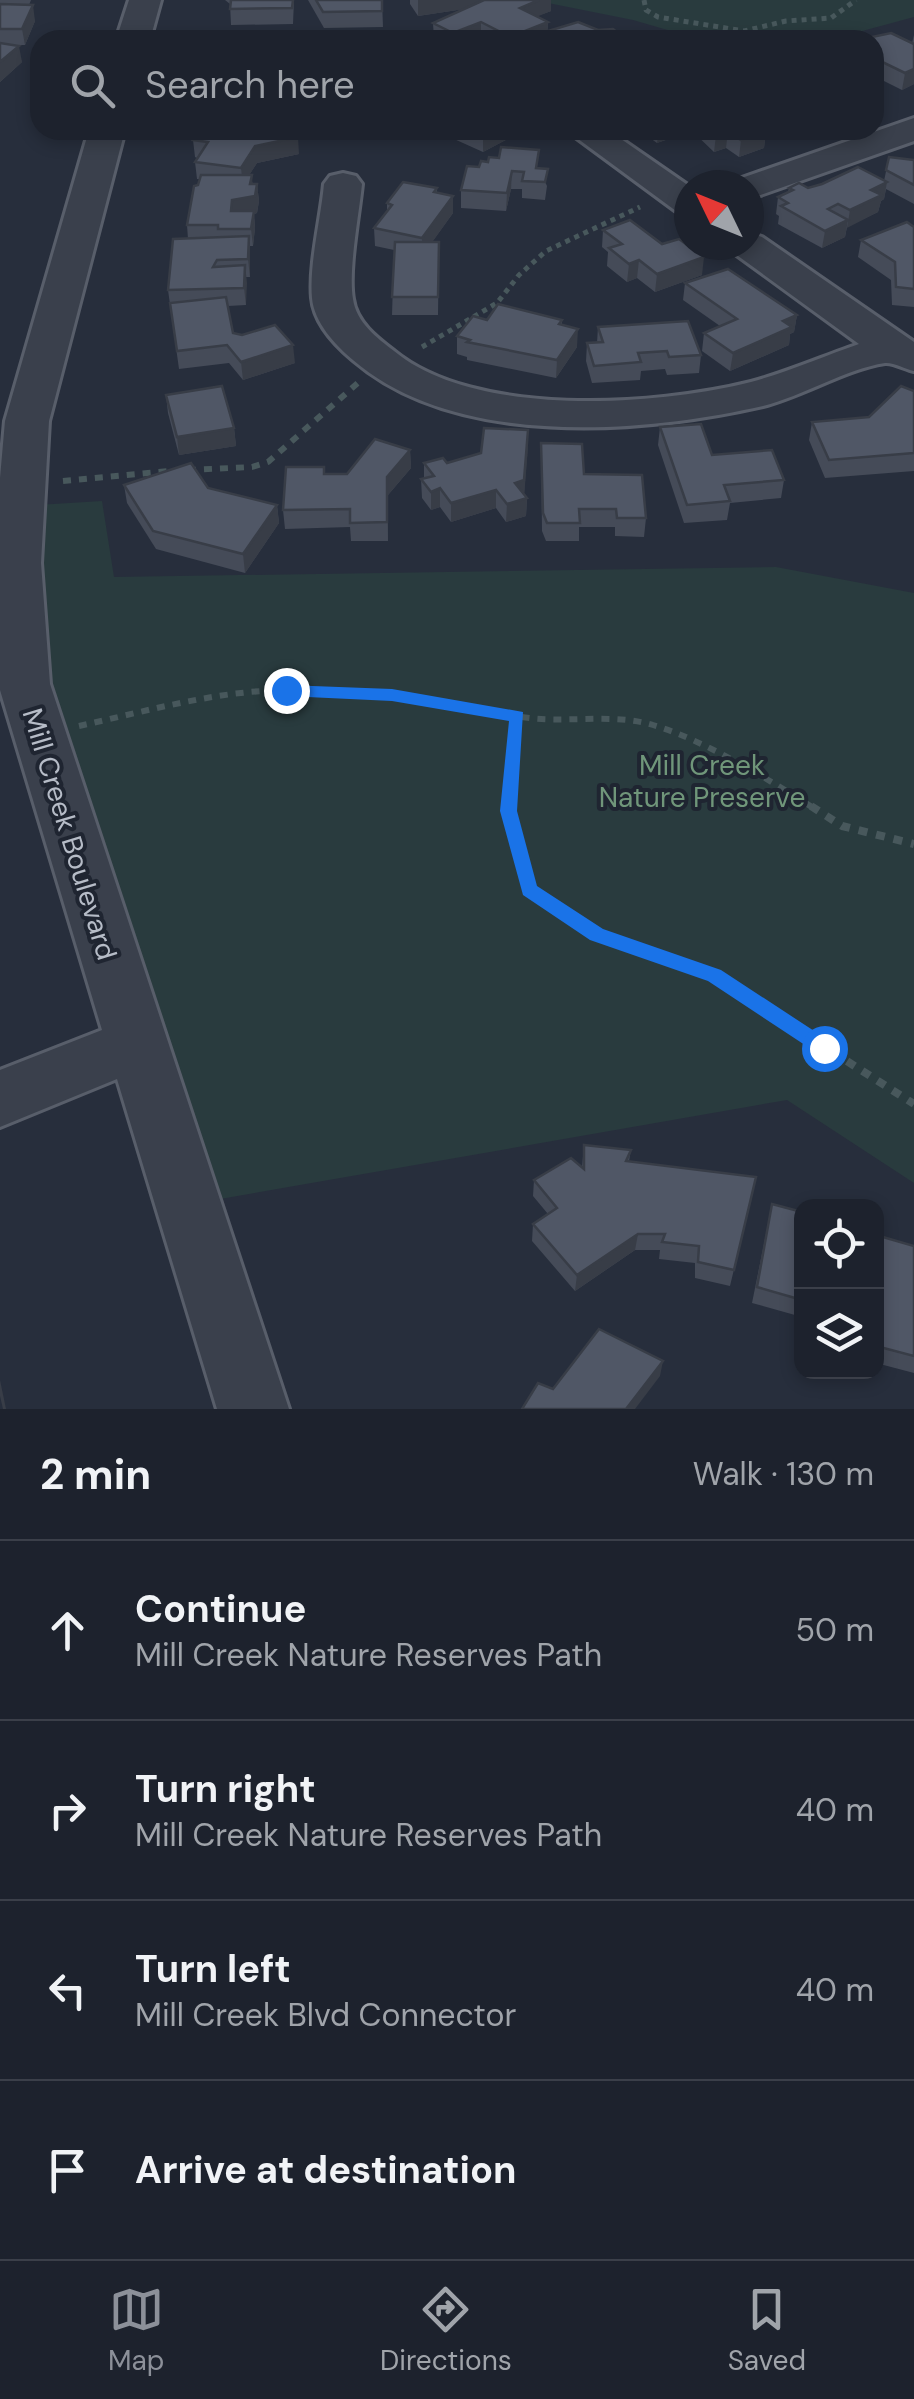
<!DOCTYPE html>
<html lang="en">
<head>
<meta charset="utf-8">
<style>
  body { margin:0; font-family:"DM Sans",sans-serif; background:#252a35; color:#f1f3f6 }
  .controls { position:absolute; right:30px; bottom:30px; display:grid; overflow:hidden; border-radius:20px; box-shadow:0 5px 15px #0003 }
  .controls button { width:90px; height:90px; display:grid; place-items:center; padding:0; border:0; border-bottom:2px solid #3b3f49; background:#1d222d; color:#f1f3f6; font:50px sans-serif }
  .compass { position:absolute; left:674px; top:170px; width:90px; height:90px; border-radius:50%; background:#1d222d; box-shadow:0 5px 15px #0003; rotate:313deg }
  .stop { position:absolute; width:30px; height:30px; margin:-22px; border:8px solid #1a73e8; border-radius:50%; background:#fff }
  .stop.end { background:#1a73e8; border-color:#fff; box-shadow:0 2px 10px #0008 }
  .list { margin:0; padding:0; list-style:none }
  h2 { display:flex; justify-content:space-between; align-items:center; height:130px; margin:0; padding:0 40px; font-size:42px }
  h2 small { font-size:32px; font-weight:400; color:#a0a4aa }
  .list li { display:grid; grid-template-columns:65px 1fr auto; gap:30px; align-items:center; box-sizing:border-box; height:180px; padding:0 40px; border-top:2px solid #3b3f49 }
  .list b { display:block; font-size:38px; white-space:nowrap }
  .list p { margin:0; font-size:32px; white-space:nowrap; color:#a0a4aa }
  .list em { font-size:32px; font-style:normal; color:#a0a4aa }
  .icon { flex:none; width:55px; height:55px; fill:none; stroke:currentColor; stroke-width:2; stroke-linecap:round; stroke-linejoin:round }
  .map { position:relative; flex:none; width:914px; height:1409px; overflow:hidden }
  .search { position:absolute; background:#1d222d; box-shadow:0 5px 15px #0003; left:30px; right:30px; top:30px; height:110px; display:flex; align-items:center; gap:25px; box-sizing:border-box; padding:0 35px; border-radius:30px; color:#a0a4aa; font-size:38px }
  .sheet { height:850px; background:#1d222d }
  nav { display:flex; justify-content:space-around; align-items:center; box-sizing:border-box; height:140px; border-top:2px solid #3b3f49; background:#1d222d; font-size:28px; color:#a0a4aa }
  nav a { display:grid; justify-items:center; gap:5px }
  nav .on { color:#8c9099 }
  .map>svg:first-child { display:block }
  .green { fill:#293b3e }
  .lines { fill:none; stroke-linecap:round; stroke-linejoin:round }
  .minor-casing { stroke:#585e6a; stroke-width:6 }
  .path-far2 { stroke:#48585c; stroke-width:5; stroke-dasharray:5 5; stroke-linecap:butt }
  .path-far1 { stroke:#48585c; stroke-width:6; stroke-dasharray:8 8; stroke-linecap:butt }
  .path { stroke:#48585c; stroke-width:8; stroke-dasharray:9 9; stroke-linecap:butt }
  .minor { fill:#3a404c; fill-rule:evenodd }
  .wall { fill:#454b58 }
  .shaded-wall { fill:#383d47 }
  .building { fill:#505766; stroke:#383d47; stroke-width:2.5 }
  .route { fill:#1a73e8 }
  .labels { text-anchor:middle; stroke-width:8; stroke-linejoin:round; paint-order:stroke }
  .park-label { font-size:28px; fill:#70967a; stroke:#1f2531 }
  .street-label { font-size:28px; fill:#b6bcc7; stroke:#1f2531 }
</style>
</head>
<body>
<div class="map">
<svg width="914" height="1409" viewBox="0 0 914 1409">
  <rect width="100%" height="100%" fill="#272e3c"/>
  <g class="green">
    <polygon points="533,0 914,0 914,17 829,40 702,40 633,20"/>
    <polygon points="102,501 114,577 776,567 914,593 914,1183 787,1100 186,1205 24,684 21,506"/>
  </g>
  <g class="lines">
    <g class="minor-casing">
      <g id="minor">
        <polygon points="129,0 161,0 150,40 116,40"/>
        <polygon points="914,118 914,141 749,199 749,185 732,185 736,180"/>
        <polygon points="89,130 125,130 49,421 41,563 50,684 289,1409 217,1409 117,1079 0,1127 0,1070 102,1030 0,690 0,478 5,421"/>
        <polygon points="566,130 608,130 689,186 689,214 676,211"/>
        <path d="M343,173L356,176L362,184C359,215 348,270 353,299C356,322 377,338 394,351C475,418 655,406 751,382C788,372 824,356 859,344L734,253L728,245H749V233L762,237L914,342V371C905,369 893,362 885,363C846,369 803,396 763,406C639,434 455,448 353,360C335,345 314,322 312,298C309,264 321,218 324,184L330,176Z"/>
      </g>
    </g>
    <g class="path-far2">
      <polyline points="644,0 646,10 658,17 744,31 786,21 831,18 856,0"/>
      <polyline points="422,347 497,303 519,275 546,251 640,207"/>
    </g>
    <g class="path-far1">
      <polyline points="188,470 252,467 268,462 359,382"/>
      <polyline points="63,481 170,471"/>
      <path d="M79,726C147,711 219,690 289,690C366,690 441,701 516,716C560,725 610,712 653,725C706,741 768,779 815,809"/>
      <polyline points="509,809 518,717"/>
    </g>
    <g class="path">
      <polyline points="509,806 529,890 596,935 714,976 914,1104"/>
      <polyline points="811,806 842,826 914,844"/>
    </g>
    <use href="#minor" class="minor"/>
  </g>
  <g class="wall">
    <polygon points="0,0 31,0 29,5 35,21 25,45 15,45 22,62 0,82"/>
    <polygon points="225,0 294,0 293,24 231,25 230,4"/>
    <polygon points="308,0 382,0 383,27 324,28"/>
    <polygon points="410,0 551,0 551,11 537,16 548,22 547,38 542,40 484,40 481,38 477,40 434,40 433,23 464,9 418,16 410,4"/>
    <polygon points="548,31 627,40 547,40"/>
    <polygon points="914,35 914,84 902,90 874,76 874,40 912,43"/>
    <polygon points="370,130 402,130 391,137"/>
    <polygon points="434,130 517,130 517,134 483,152"/>
    <polygon points="639,130 764,130 766,131 764,148 739,157 726,148 714,152 692,131 657,143"/>
    <polygon points="193,140 299,154 257,163 249,175 253,184 257,184 259,201 257,213 254,214 255,228 253,246 250,246 250,277 246,277 246,305 228,306 233,333 295,363 243,380 229,363 179,369 168,290 188,239 187,225 200,179 197,179 195,162 197,158 195,157"/>
    <polygon points="889,157 914,160 914,204 886,189 884,199 881,201 878,212 847,227 845,237 822,248 778,224 779,216 776,214 778,197 788,192 789,188 808,188 884,181"/>
    <polygon points="467,166 539,169 547,186 545,200 522,198 522,189 511,189 506,211 461,208 461,190"/>
    <polygon points="437,188 437,193 453,213 432,242 439,242 438,315 392,315 394,250 375,246 374,228 387,211 387,203"/>
    <polygon points="914,227 914,307 892,305 891,280 858,257 861,240"/>
    <polygon points="603,230 702,275 655,292 637,278 627,282 607,266 608,252 602,247"/>
    <polygon points="685,283 797,315 794,332 790,334 789,345 730,371 702,351 704,333 720,326 683,300"/>
    <polygon points="487,320 562,320 562,325 577,347 556,378 467,360 467,357 457,354 457,336"/>
    <polygon points="598,327 701,355 699,373 667,375 665,369 641,371 640,380 592,383 586,361 587,343 597,343"/>
    <polygon points="914,391 914,471 825,478 809,440 812,422 869,417"/>
    <polygon points="166,395 234,428 236,446 179,455 168,413"/>
    <polygon points="660,427 712,455 784,480 781,498 730,503 727,520 684,523 658,445"/>
    <polygon points="528,430 524,494 527,498 526,516 506,522 496,508 451,522 440,507 431,510 422,498 421,479 424,478 424,463 447,463 481,453"/>
    <polygon points="541,443 646,518 644,537 615,536 615,527 579,527 579,541 546,541 542,531"/>
    <polygon points="410,450 411,468 388,495 388,541 351,541 350,527 285,529 283,510 325,474 347,474"/>
    <polygon points="124,485 277,505 279,523 245,573 156,549 127,503"/>
    <polygon points="584,1145 631,1150 629,1161 756,1177 730,1286 695,1278 695,1263 659,1259 660,1250 635,1250 575,1291 532,1241 533,1224 548,1214 533,1196 534,1180 582,1167"/>
    <polygon points="772,1204 802,1212 802,1317 752,1303"/>
    <polygon points="876,1235 914,1246 914,1373 876,1363"/>
  </g>
  <g class="shaded-wall">
    <polygon points="418,0 497,0 497,4 418,16"/>
    <polygon points="539,0 551,0 551,11 519,24 520,8"/>
    <polygon points="33,5 35,21 25,45 22,29"/>
    <polygon points="481,22 481,38 477,40 453,40 453,33"/>
    <polygon points="548,22 547,38 542,40 510,40 510,37"/>
    <polygon points="19,46 22,62 0,82 0,62"/>
    <polygon points="914,69 914,84 902,90 905,73"/>
    <polygon points="328,130 345,130 328,136"/>
    <polygon points="391,130 402,130 391,137"/>
    <polygon points="493,130 517,130 517,134 483,152 483,135"/>
    <polygon points="659,130 693,130 657,143"/>
    <polygon points="728,131 726,148 714,152 716,135"/>
    <polygon points="766,131 764,148 739,157 741,140"/>
    <polygon points="298,137 299,154 257,163 243,185 241,168 255,146"/>
    <polygon points="512,171 511,189 506,211 507,193"/>
    <polygon points="252,175 253,192 257,184 259,201 257,213 254,214 255,228 253,246 251,229 231,211 232,200 250,184"/>
    <polygon points="887,182 884,199 881,201 878,212 847,228 850,210 871,190"/>
    <polygon points="453,196 453,213 423,255 422,238"/>
    <polygon points="848,220 845,237 822,248 825,231"/>
    <polygon points="249,236 250,254 250,277 248,259"/>
    <polygon points="704,257 702,275 655,292 657,274"/>
    <polygon points="639,260 637,278 627,282 629,264"/>
    <polygon points="245,265 247,283 246,305 244,288"/>
    <polygon points="797,315 794,332 790,334 789,345 730,371 733,353 783,321"/>
    <polygon points="578,329 577,347 556,378 557,360"/>
    <polygon points="293,345 295,363 243,380 241,362"/>
    <polygon points="234,428 236,446 179,455 177,437"/>
    <polygon points="528,430 528,448 524,498 515,483"/>
    <polygon points="410,450 411,468 388,495 388,541 387,477"/>
    <polygon points="440,488 440,507 431,510 431,492"/>
    <polygon points="496,490 496,508 451,522 451,503"/>
    <polygon points="527,498 526,516 506,522 507,504"/>
    <polygon points="277,505 279,523 245,573 243,554"/>
    <polygon points="638,1234 635,1250 575,1291 577,1275"/>
    <polygon points="663,1361 660,1376 635,1409 626,1409"/>
    <polygon points="0,1380 6,1409 3,1409 0,1396"/>
  </g>
  <g class="building">
    <polygon points="231,0 293,0 292,8 230,9"/>
    <polygon points="316,0 382,0 382,11 323,12"/>
    <polygon points="484,0 539,0 520,8 548,22 510,37 481,22 453,33 433,23"/>
    <polygon points="0,4 33,5 22,29 0,29"/>
    <polygon points="578,22 598,30 613,29 627,40 568,40 548,31"/>
    <polygon points="891,33 914,44 914,69 905,73 874,58 874,40 867,40 867,38"/>
    <polygon points="0,43 19,46 0,62"/>
    <polygon points="201,130 291,130 298,137 255,146 241,168 195,162 208,142 193,140"/>
    <polygon points="471,130 493,130 483,135"/>
    <polygon points="711,130 764,130 766,131 741,140 728,131 716,135"/>
    <polygon points="501,147 539,150 536,168 548,169 545,182 522,181 524,172 512,171 507,193 461,190 467,166 479,167 481,161 488,162 489,157 499,158"/>
    <polygon points="889,157 914,160 914,185 886,170"/>
    <polygon points="858,167 887,182 871,190 882,195 850,210 838,204 828,209 848,220 825,231 781,206 788,203 778,197 793,190 789,188 799,183 808,188 822,184"/>
    <polygon points="201,175 252,175 250,184 257,184 255,196 232,200 231,211 254,211 251,229 218,229 218,225 187,225 194,186 198,185"/>
    <polygon points="403,182 437,188 434,192 453,196 422,238 374,228 392,205 387,203"/>
    <polygon points="630,220 662,244 679,239 704,257 657,274 639,260 629,264 609,248 622,244 603,230"/>
    <polygon points="907,222 914,227 914,289 896,287 895,262 861,240"/>
    <polygon points="249,236 248,259 217,260 213,267 245,265 244,288 168,290 173,239"/>
    <polygon points="395,242 439,242 438,297 392,297"/>
    <polygon points="728,269 797,315 783,321 792,327 733,353 704,333 737,319 685,283"/>
    <polygon points="226,297 233,333 242,335 275,325 293,345 241,362 227,345 177,351 170,303"/>
    <polygon points="498,304 562,320 559,324 578,329 557,360 467,342 470,340 457,336 473,316 487,320"/>
    <polygon points="688,321 701,355 669,357 667,351 638,353 641,362 594,366 587,343 603,342 598,327"/>
    <polygon points="222,386 234,428 177,437 166,395"/>
    <polygon points="901,386 914,391 914,453 829,460 812,422 869,417"/>
    <polygon points="701,424 712,455 772,450 784,480 724,485 730,501 687,505 660,427"/>
    <polygon points="484,428 528,430 524,480 515,483 527,498 507,504 496,490 451,503 440,488 431,492 421,479 434,476 424,463 443,458 447,463 481,453"/>
    <polygon points="375,439 410,450 387,477 387,522 350,523 350,509 283,510 286,467 324,467 324,474 347,474"/>
    <polygon points="541,443 582,444 584,474 642,475 646,518 617,518 616,509 579,509 580,523 547,523 543,513"/>
    <polygon points="191,463 208,488 277,505 243,554 153,531 124,485"/>
    <polygon points="584,1145 631,1150 626,1161 756,1177 734,1270 698,1262 699,1246 662,1242 665,1234 638,1234 577,1275 533,1224 557,1208 534,1180 571,1158 584,1169"/>
    <polygon points="772,1204 802,1212 802,1300 757,1287"/>
    <polygon points="876,1235 914,1246 914,1356 876,1346"/>
    <polygon points="599,1329 663,1361 626,1409 522,1409 538,1383 553,1389"/>
  </g>
  <polygon class="route" points="286,685 392,689 523,712 517,811 537,886 603,929 721,970 831,1042 831,1053 817,1053 708,981 590,940 523,895 500,811 509,721 392,701 286,696 278,690"/>
  <g class="labels">
    <g class="park-label">
      <text x="702" y="775">Mill Creek<tspan x="702" dy="32">Nature Preserve</tspan></text>
    </g>
    <g class="street-label">
      <text transform="translate(70 834) rotate(73)" y="10">Mill Creek Boulevard</text>
    </g>
  </g>
</svg>
<div class="controls">
<button><svg class="icon" aria-label="locate" viewBox="0 0 24 24"><circle cx="12" cy="12" r="6"/><path d="M12 2v4M12 18v4M2 12h4M18 12h4"/></svg></button>
<button><svg class="icon" aria-label="layers" viewBox="0 0 24 24"><path d="M12 4l9 5-9 5-9-5zM3 14l9 5 9-5"/></svg></button>
</div>
<svg class="compass" viewBox="-18 -18 36 36"><path d="M0-13l5 13h-10z" fill="#e53935"/><path d="M0 13l5-13h-10z" fill="#a0a4aa"/></svg>
<div class="stop" style="left:824px;top:1048px"></div>
<div class="stop end" style="left:286px;top:690px"></div>
<div class="search"><svg class="icon" aria-label="search" viewBox="0 0 24 24"><circle cx="10" cy="10" r="6"/><path d="M15 15l6 6"/></svg>Search here</div>
</div>
<section class="sheet">
<h2>2 min<small>Walk · 130 m</small></h2>
<ul class="list">
<li><svg class="icon" aria-label="ahead" viewBox="0 0 24 24"><path d="M12 20V5M6 11l6-6 6 6"/></svg><div><b>Continue</b><p>Mill Creek Nature Reserves Path</p></div><em>50 m</em></li>
<li><svg class="icon" aria-label="right" viewBox="0 0 24 24"><path d="M7 20v-9h11M14 6l5 5-5 5"/></svg><div><b>Turn right</b><p>Mill Creek Nature Reserves Path</p></div><em>40 m</em></li>
<li><svg class="icon" aria-label="left" viewBox="0 0 24 24"><path d="M17 20v-9H6M10 6l-5 5 5 5"/></svg><div><b>Turn left</b><p>Mill Creek Blvd Connector</p></div><em>40 m</em></li>
<li><svg class="icon" aria-label="arrive" viewBox="0 0 24 24"><path d="M6 21V4h12l-3 4 3 4H6"/></svg><div><b>Arrive at destination</b></div></li>
</ul>
</section>
<nav>
<a class="on"><svg class="icon" aria-label="map" viewBox="0 0 24 24"><path d="M3 6l6-2 6 2 6-2v14l-6 2-6-2-6 2zM9 4v14M15 6v14"/></svg>Map</a>
<a><svg class="icon" aria-label="directions" viewBox="0 0 24 24"><path d="M12 3l9 9-9 9-9-9zM9 14v-3h6M13 9l2 2-2 2"/></svg>Directions</a>
<a><svg class="icon" aria-label="saved" viewBox="0 0 24 24"><path d="M7 4h10v16l-5-4-5 4z"/></svg>Saved</a>
</nav>
</body>
</html>
